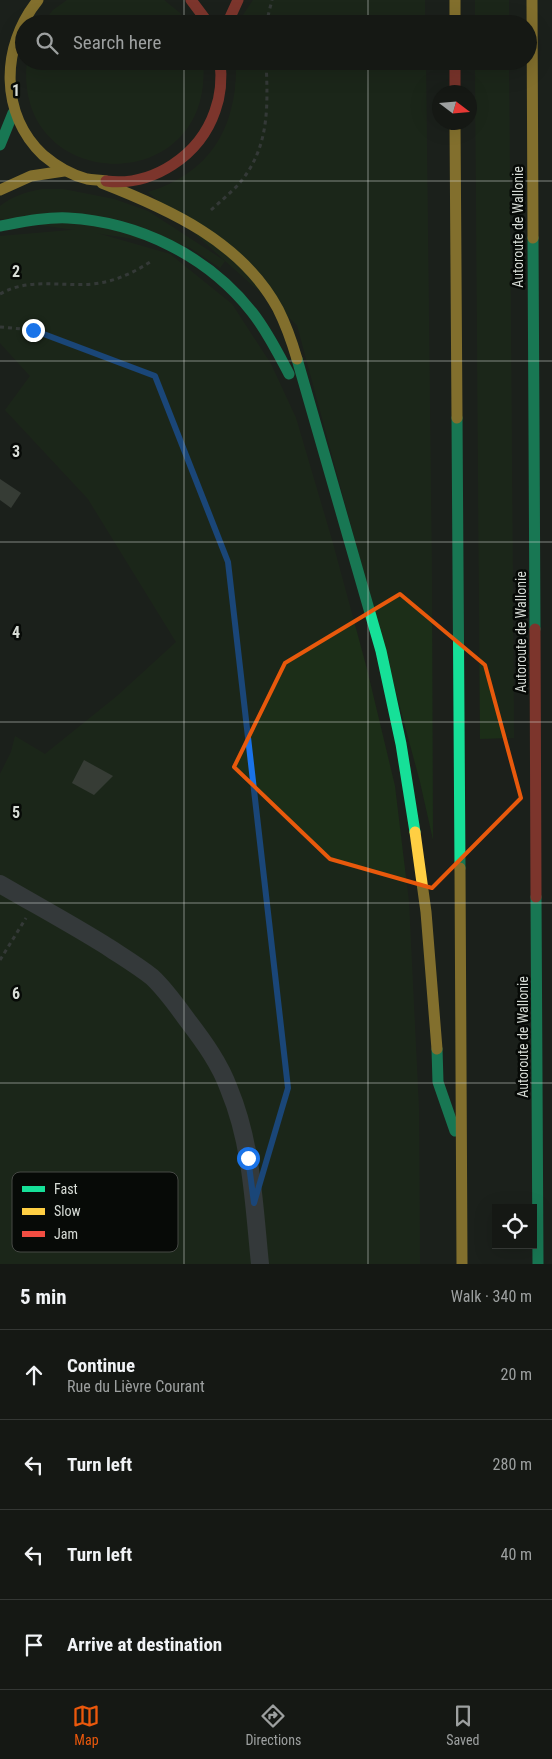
<!DOCTYPE html>
<html lang="en">
<head>
<meta charset="utf-8">
<style>
  body { margin:0; font-family:"Roboto Condensed",sans-serif; background:#1e211d; color:#f1f3f6 }
  .controls { position:absolute; right:15px; bottom:15px; display:grid; overflow:hidden; border-radius:0px; box-shadow:0 5px 20px #0002 }
  .controls button { width:45px; height:45px; display:grid; place-items:center; padding:0; border:0; border-bottom:1px solid #343734; background:#151814; color:#f1f3f6; font:25px sans-serif }
  .compass { position:absolute; left:432px; top:85px; width:45px; height:45px; border-radius:50%; background:#151814; box-shadow:0 5px 20px #0002; rotate:106deg }
  .stop { position:absolute; width:15px; height:15px; margin:-11px; border:4px solid #1a73e8; border-radius:50%; background:#fff }
  .stop.end { background:#1a73e8; border-color:#fff; box-shadow:0 1px 5px #0008 }
  .list { margin:0; padding:0; list-style:none }
  h2 { display:flex; justify-content:space-between; align-items:center; height:65px; margin:0; padding:0 20px; font-size:21px }
  h2 small { font-size:16px; font-weight:400; color:#9da0a0 }
  .list li { display:grid; grid-template-columns:32px 1fr auto; gap:15px; align-items:center; box-sizing:border-box; height:90px; padding:0 20px; border-top:1px solid #343734 }
  .list b { display:block; font-size:19px; white-space:nowrap }
  .list p { margin:0; font-size:16px; white-space:nowrap; color:#9da0a0 }
  .list em { font-size:16px; font-style:normal; color:#9da0a0 }
  .icon { flex:none; width:28px; height:28px; fill:none; stroke:currentColor; stroke-width:2; stroke-linecap:round; stroke-linejoin:round }
  .map { position:relative; flex:none; width:552px; height:1264px; overflow:hidden }
  .search { position:absolute; background:#151814; box-shadow:0 5px 20px #0002; left:15px; right:15px; top:15px; height:55px; display:flex; align-items:center; gap:12px; box-sizing:border-box; padding:0 18px; border-radius:28px; color:#9da0a0; font-size:19px }
  .sheet { height:425px; background:#151814 }
  nav { display:flex; justify-content:space-around; align-items:center; box-sizing:border-box; height:70px; border-top:1px solid #343734; background:#151814; font-size:14px; color:#9da0a0 }
  nav a { display:grid; justify-items:center; gap:2px }
  nav .on { color:#ea580c }
  .map>svg:first-child { display:block }
  .green { fill:#1c2e18 }
  .building { fill:#575d55 }
  .lines { fill:none; stroke-linecap:round; stroke-linejoin:round }
  .path { stroke:#53575a; stroke-width:3; stroke-dasharray:4 4; stroke-linecap:butt }
  .street { stroke:#53575f; stroke-width:18 }
  .fast { stroke:#16e098; stroke-width:11 }
  .slow { stroke:#ffcf43; stroke-width:11 }
  .jam { stroke:#f24e42; stroke-width:11 }
  .route { stroke:#1a73e8; stroke-width:6 }
  .marked { fill:none; stroke:#e8590c; stroke-width:4; stroke-linejoin:round }
  .grid { fill:none; stroke:#d8ddd7; stroke-width:1; stroke-opacity:0.55 }
  .labels { text-anchor:middle; stroke-width:5; stroke-linejoin:round; paint-order:stroke }
  .street-label { font-size:14px; fill:#d8ddd7; stroke:#070a07 }
  .key { fill:#070a07; stroke:#464945; stroke-width:1 }
  .key-label { font-size:14px; fill:#d8ddd7 }
  .grid-label { font-size:16px; text-anchor:middle; font-weight:bold; fill:#d8ddd7; stroke:#070a07; stroke-width:5; stroke-linejoin:round; paint-order:stroke }
</style>
</head>
<body>
<div class="map">
<svg width="552" height="1264" viewBox="0 0 552 1264">
  <rect width="100%" height="100%" fill="#1c201b"/>
  <g class="green">
    <polygon points="67,0 164,0 180,13 188,24 42,24 53,10"/>
    <polygon points="253,0 425,0 425,24 240,24 241,18"/>
    <rect x="475" y="0" width="34" height="24"/>
    <path d="M27,61H203C215,200 12,196 27,61Z"/>
    <path d="M236,61H426L432,579L433,840L420,782L297,325L148,192C211,173 238,126 236,61Z"/>
    <polygon points="475,61 509,61 514,738 480,739"/>
    <path d="M42,189H63L114,199L148,211L225,261L220,268L189,247L0,219V206C13,196 26,192 42,189Z"/>
    <polygon points="83,229 170,254 232,304 271,364 296,418 332,540 367,669 395,786 409,902 419,1109 420,1264 0,1264 0,774 11,752 15,736 45,754 117,696 176,642 88,499 5,410 30,376 0,343 0,236"/>
  </g>
  <g class="building">
    <polygon points="0,479 21,493 11,508 0,500"/>
    <polygon points="84,760 113,776 94,795 72,783"/>
  </g>
  <g class="lines">
    <g class="path">
      <polyline points="266,24 272,0"/>
      <path d="M211,210C220,202 229,194 237,186C270,149 268,107 266,61"/>
      <path d="M0,294C30,277 61,287 92,284C114,282 133,273 150,262"/>
      <polyline points="0,327 33,330 155,376 228,562 288,1087 268,1157"/>
      <polyline points="0,960 26,918"/>
    </g>
    <path class="street" d="M0,884C36,905 73,925 108,947C123,957 138,966 152,977C166,990 177,1006 188,1021C204,1042 220,1064 229,1089C252,1144 254,1206 260,1264"/>
    <g class="fast">
      <polyline points="0,145 13,113"/>
      <path d="M0,226C22,222 45,217 68,218C139,222 208,256 252,312C267,331 278,353 289,374"/>
      <polyline points="533,238 535,629"/>
      <polyline points="297,359 381,651 401,744 415,832"/>
      <polyline points="457,418 460,868"/>
      <polyline points="536,897 538,1264"/>
      <polyline points="437,1049 438,1082 455,1131"/>
    </g>
    <g class="slow">
      <path d="M38,0C0,47 0,114 43,155C56,166 71,175 87,179C93,180 100,180 106,181"/>
      <polyline points="455,0 455,24"/>
      <polyline points="532,0 533,238"/>
      <polyline points="455,122 457,418"/>
      <path d="M102,183C169,209 242,242 278,309C286,325 292,342 297,359"/>
      <polyline points="0,190 31,176 64,171"/>
      <polyline points="415,832 426,912 437,1049"/>
      <polyline points="460,868 462,1264"/>
    </g>
    <g class="jam">
      <polyline points="191,0 209,24"/>
      <polyline points="227,24 238,0"/>
      <polyline points="455,61 455,92"/>
      <path d="M106,181C153,187 200,155 215,111C221,95 222,78 220,61"/>
      <polyline points="535,629 536,897"/>
    </g>
  </g>
  <g class="lines">
    <polyline class="route" points="33,330 155,376 228,562 288,1088 254,1203 248,1158"/>
  </g>
  <path d="M0 0H552V1264H0ZM400,594L485,665L521,798L432,888L330,859L234,767L285,663Z" fill="#1c201b" fill-opacity=".55" fill-rule="evenodd"/>
  <path class="marked" d="M400,594L485,665L521,798L432,888L330,859L234,767L285,663Z"/>
  <path class="grid" d="M184,0V24M368,0V24M184,61V1264M368,61V1264M0,181H552M0,361H552M0,542H552M0,722H552M0,903H552M0,1083H552"/>
  <g class="labels">
    <g class="street-label">
      <text transform="translate(518 227) rotate(-90)" y="5">Autoroute de Wallonie</text>
      <text transform="translate(521 632) rotate(-90)" y="5">Autoroute de Wallonie</text>
      <text transform="translate(523 1037) rotate(-90)" y="5">Autoroute de Wallonie</text>
    </g>
  </g>
  <rect x="12" y="1172" width="166" height="80" rx="8" class="key"/>
  <rect x="22" y="1186" width="23" height="6" fill="#16e098"/>
  <rect x="22" y="1208" width="23" height="7" fill="#ffcf43"/>
  <rect x="22" y="1231" width="23" height="6" fill="#f24e42"/>
  <g class="key-label">
    <text x="54" y="1194">Fast</text>
    <text x="54" y="1216">Slow</text>
    <text x="54" y="1239">Jam</text>
  </g>
  <g class="grid-label">
    <text x="16" y="96">1</text>
    <text x="16" y="277">2</text>
    <text x="16" y="457">3</text>
    <text x="16" y="638">4</text>
    <text x="16" y="818">5</text>
    <text x="16" y="999">6</text>
  </g>
</svg>
<div class="controls">
<button><svg class="icon" aria-label="locate" viewBox="0 0 24 24"><circle cx="12" cy="12" r="6"/><path d="M12 2v4M12 18v4M2 12h4M18 12h4"/></svg></button>
</div>
<svg class="compass" viewBox="-18 -18 36 36"><path d="M0-13l5 13h-10z" fill="#e53935"/><path d="M0 13l5-13h-10z" fill="#9da0a0"/></svg>
<div class="stop" style="left:248px;top:1158px"></div>
<div class="stop end" style="left:33px;top:330px"></div>
<div class="search"><svg class="icon" aria-label="search" viewBox="0 0 24 24"><circle cx="10" cy="10" r="6"/><path d="M15 15l6 6"/></svg>Search here</div>
</div>
<section class="sheet">
<h2>5 min<small>Walk · 340 m</small></h2>
<ul class="list">
<li><svg class="icon" aria-label="ahead" viewBox="0 0 24 24"><path d="M12 20V5M6 11l6-6 6 6"/></svg><div><b>Continue</b><p>Rue du Lièvre Courant</p></div><em>20 m</em></li>
<li><svg class="icon" aria-label="left" viewBox="0 0 24 24"><path d="M17 20v-9H6M10 6l-5 5 5 5"/></svg><div><b>Turn left</b></div><em>280 m</em></li>
<li><svg class="icon" aria-label="left" viewBox="0 0 24 24"><path d="M17 20v-9H6M10 6l-5 5 5 5"/></svg><div><b>Turn left</b></div><em>40 m</em></li>
<li><svg class="icon" aria-label="arrive" viewBox="0 0 24 24"><path d="M6 21V4h12l-3 4 3 4H6"/></svg><div><b>Arrive at destination</b></div></li>
</ul>
</section>
<nav>
<a class="on"><svg class="icon" aria-label="map" viewBox="0 0 24 24"><path d="M3 6l6-2 6 2 6-2v14l-6 2-6-2-6 2zM9 4v14M15 6v14"/></svg>Map</a>
<a><svg class="icon" aria-label="directions" viewBox="0 0 24 24"><path d="M12 3l9 9-9 9-9-9zM9 14v-3h6M13 9l2 2-2 2"/></svg>Directions</a>
<a><svg class="icon" aria-label="saved" viewBox="0 0 24 24"><path d="M7 4h10v16l-5-4-5 4z"/></svg>Saved</a>
</nav>
</body>
</html>
